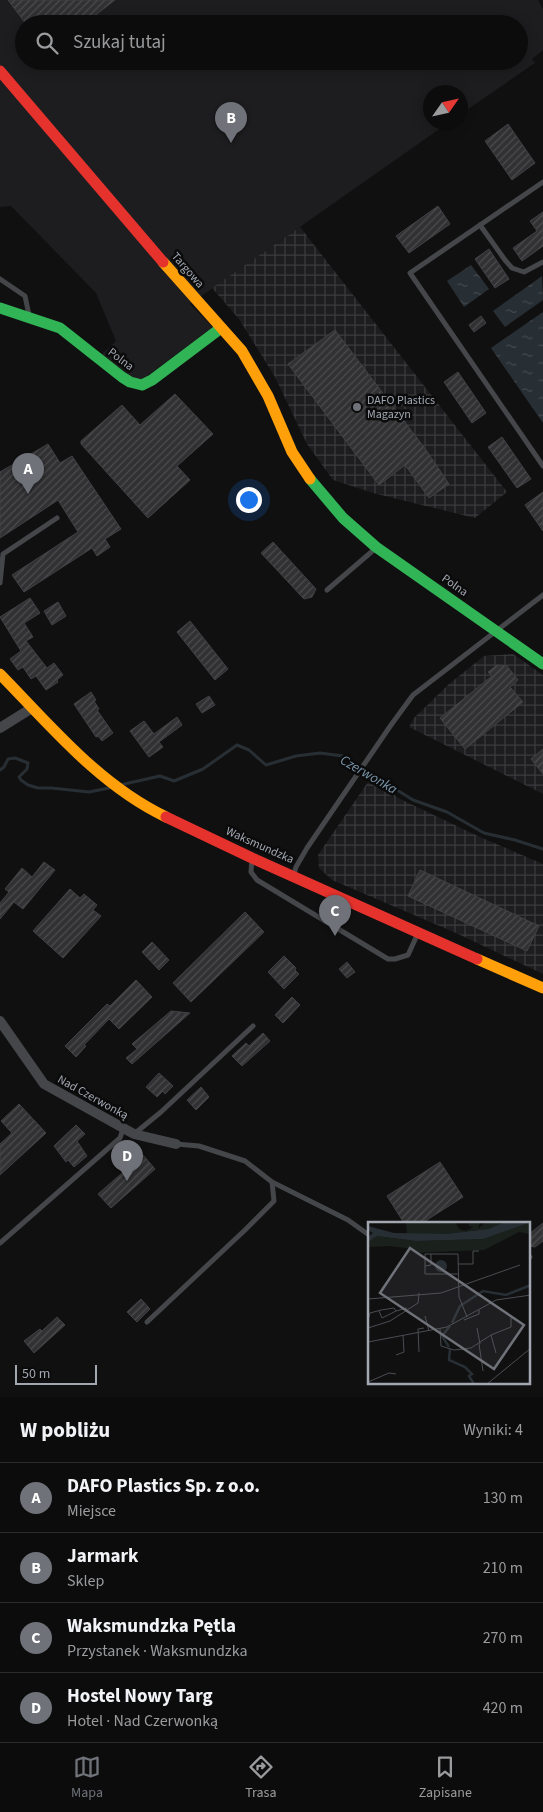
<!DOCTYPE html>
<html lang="pl">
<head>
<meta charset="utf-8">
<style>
  body { margin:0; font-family:"Source Sans 3",sans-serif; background:#151516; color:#f1f3f6 }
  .compass { position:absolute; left:423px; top:85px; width:45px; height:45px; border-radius:50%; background:#0c0c0d; box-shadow:0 2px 12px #0003; rotate:56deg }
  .scale { position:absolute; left:15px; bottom:12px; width:82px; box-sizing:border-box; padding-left:5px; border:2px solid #a2a7b1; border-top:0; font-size:14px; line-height:18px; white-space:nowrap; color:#a2a7b1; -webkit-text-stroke:4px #0b0b0c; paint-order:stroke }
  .you { position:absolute; left:248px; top:499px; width:18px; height:18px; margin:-12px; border:4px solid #fff; border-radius:50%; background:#1a73e8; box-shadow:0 0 0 8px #1a73e833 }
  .badge { display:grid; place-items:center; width:32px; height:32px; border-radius:50%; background:#6f7279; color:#fff; font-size:16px; font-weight:700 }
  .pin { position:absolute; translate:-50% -41px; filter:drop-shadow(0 1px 2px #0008) }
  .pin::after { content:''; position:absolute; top:26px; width:18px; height:15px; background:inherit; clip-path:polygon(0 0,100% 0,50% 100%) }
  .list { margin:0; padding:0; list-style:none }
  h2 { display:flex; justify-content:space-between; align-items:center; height:65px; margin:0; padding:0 20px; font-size:21px }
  h2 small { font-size:16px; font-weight:400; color:#9a9b9d }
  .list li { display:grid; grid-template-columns:32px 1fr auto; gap:15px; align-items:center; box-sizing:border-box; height:70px; padding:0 20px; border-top:1px solid #2c2c2e }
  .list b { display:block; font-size:19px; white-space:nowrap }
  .list p { margin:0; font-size:16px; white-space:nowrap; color:#9a9b9d }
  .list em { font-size:16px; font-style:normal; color:#9a9b9d }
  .icon { flex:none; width:28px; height:28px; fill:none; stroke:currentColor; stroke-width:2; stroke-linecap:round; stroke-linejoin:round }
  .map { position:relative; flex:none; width:543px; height:1397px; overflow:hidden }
  .search { position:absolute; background:#0c0c0d; box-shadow:0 2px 12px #0003; left:15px; right:15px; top:15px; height:55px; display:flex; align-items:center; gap:12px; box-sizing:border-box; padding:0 18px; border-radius:28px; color:#9a9b9d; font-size:19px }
  .sheet { height:345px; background:#0c0c0d }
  nav { display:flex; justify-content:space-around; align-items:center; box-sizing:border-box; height:70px; border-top:1px solid #2c2c2e; background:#0c0c0d; font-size:14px; color:#9a9b9d }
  nav a { display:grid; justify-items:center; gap:2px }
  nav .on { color:#6f7279 }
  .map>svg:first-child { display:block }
  .built { fill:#1d1d1f; fill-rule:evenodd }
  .industrial { fill:url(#industrial-grid) }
  .water { fill:url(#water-ripples) }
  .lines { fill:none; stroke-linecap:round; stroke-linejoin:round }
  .stream { stroke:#282f34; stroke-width:3 }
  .building { fill:url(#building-hatch); stroke:#404144 }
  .lane { stroke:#454649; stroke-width:5 }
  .street { stroke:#454649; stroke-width:10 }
  .fast { stroke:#30b455; stroke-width:11 }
  .slow { stroke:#ff9f0a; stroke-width:11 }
  .jam { stroke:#e5322d; stroke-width:11 }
  .poi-dot { fill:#6f7279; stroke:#0b0b0c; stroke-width:2 }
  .labels { text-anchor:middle; stroke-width:5; stroke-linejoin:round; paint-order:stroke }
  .street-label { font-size:12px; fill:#a2a7b1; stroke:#0b0b0c }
  .poi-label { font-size:12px; fill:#a2a7b1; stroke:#0b0b0c; text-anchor:start }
  .water-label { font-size:14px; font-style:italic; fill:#7a96aa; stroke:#0b0b0c }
  .inset-river { fill:none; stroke:#282f34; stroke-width:2.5 }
  .inset-road { fill:none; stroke:#4a4c51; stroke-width:1 }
  .view { fill:#6f7279; fill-opacity:0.15; stroke:#6f7279; stroke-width:2.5 }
  .inset-edge { fill:none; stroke:#a2a7b1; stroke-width:2.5 }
</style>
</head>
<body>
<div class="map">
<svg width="543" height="1397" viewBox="0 0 543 1397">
  <defs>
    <pattern id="industrial-grid" width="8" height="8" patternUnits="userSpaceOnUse" patternTransform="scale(1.25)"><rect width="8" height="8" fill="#1d1d1f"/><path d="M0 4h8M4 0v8" fill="none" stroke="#3b3b3d"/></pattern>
    <pattern id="water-ripples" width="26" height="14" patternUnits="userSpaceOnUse" patternTransform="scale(1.25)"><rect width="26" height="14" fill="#282f34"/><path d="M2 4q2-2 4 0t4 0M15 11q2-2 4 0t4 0" fill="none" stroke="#444a4f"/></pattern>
    <pattern id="building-hatch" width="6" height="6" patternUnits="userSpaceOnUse" patternTransform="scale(1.25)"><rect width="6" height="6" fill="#313133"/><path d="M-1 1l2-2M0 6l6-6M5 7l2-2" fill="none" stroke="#4c4c4e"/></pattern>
  </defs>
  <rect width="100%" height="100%" fill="#101011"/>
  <path class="built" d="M0,0H538L543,9V50L532,59L535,63L461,114L460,92H430V122L448,123L190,304L213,327L139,382L101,355L116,341L96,293L11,206L0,207ZM24,24H519V61H24Z"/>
  <g class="industrial">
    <polygon points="300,227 507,492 475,518 373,493 333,480 307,444 275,377 239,319 212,288"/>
    <polygon points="513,654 543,675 543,794 409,727 414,718 449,684 484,656"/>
    <polygon points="372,776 398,798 480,837 543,864 543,974 456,933 332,880 319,868 318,855"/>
  </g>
  <g class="water">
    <polygon points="471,265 489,289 464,307 447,281"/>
    <polygon points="542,276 543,300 505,327 493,311"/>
    <polygon points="543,312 543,423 491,348"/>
  </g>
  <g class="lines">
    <g class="stream">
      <polyline points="0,770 4,767 8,759 15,758 28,763 27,769 19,777 21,780 28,785 38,788 51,788 89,792 109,788"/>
      <polyline points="120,785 160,776 174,781 203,769 237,745 249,750 266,765 296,756 320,753 343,756 413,800 447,812 484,833 515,840 543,849"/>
    </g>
  </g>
  <g class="building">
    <polygon points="8,0 115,0 84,24 26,24"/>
    <polygon points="508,124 535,163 512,180 485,141"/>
    <polygon points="438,206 450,224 409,253 396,236"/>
    <polygon points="543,212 543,246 522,261 513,248 537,231 530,221"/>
    <polygon points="489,249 509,279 495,288 475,259"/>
    <polygon points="481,316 486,323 474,332 469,325"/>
    <polygon points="335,330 426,450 449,484 429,498 405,465 379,485 288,364"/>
    <polygon points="458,372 486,413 472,423 444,382"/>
    <polygon points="175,394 213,434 177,466 190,480 148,518 81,444 81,441 122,405 140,425"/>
    <polygon points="502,437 531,479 517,488 488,447"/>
    <polygon points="48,444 60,463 72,456 121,529 105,539 110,547 97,556 92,548 24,592 12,575 78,532 58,500 0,538 0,472"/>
    <polygon points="543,492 543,531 525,505"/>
    <polygon points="273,542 316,589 312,597 304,599 261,553"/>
    <polygon points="30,598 40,613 24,623 33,637 26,641 47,668 54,663 63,675 57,680 58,682 46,690 36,676 31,679 23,667 18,670 10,659 21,651 0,617"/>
    <polygon points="58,602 66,616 52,625 44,611"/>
    <polygon points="190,621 228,669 215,680 177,632"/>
    <polygon points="497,665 507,666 518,680 510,687 523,702 465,749 440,718 492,676 488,672"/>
    <polygon points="91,692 96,700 94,701 99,709 97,710 113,733 102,741 98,736 96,737 74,704"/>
    <polygon points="209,696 215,705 202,713 196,704"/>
    <polygon points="177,717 182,725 159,742 163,747 149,757 130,731 144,721 154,734"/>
    <polygon points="543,749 543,774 531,759"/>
    <polygon points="44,862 55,870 23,909 14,902 0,919 0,903 9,892 5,889 22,868 32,877"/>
    <polygon points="420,870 539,926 527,951 408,896"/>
    <polygon points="70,889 80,898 84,894 97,905 93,910 101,916 63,958 33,931"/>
    <polygon points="245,912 264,932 191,1002 173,983"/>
    <polygon points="152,942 169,960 159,970 142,952"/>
    <polygon points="284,956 296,968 295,970 299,974 284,989 268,972"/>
    <polygon points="347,962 355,972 347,978 339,969"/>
    <polygon points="136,980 152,997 119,1029 109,1019 84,1045 86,1046 76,1057 65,1046 107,1004 110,1006"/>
    <polygon points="292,997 300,1005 283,1023 275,1015"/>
    <polygon points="171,1011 190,1013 132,1064 126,1058 137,1049 132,1044"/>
    <polygon points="263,1033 270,1041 242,1066 232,1056 246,1043 249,1046"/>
    <polygon points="159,1073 173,1086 165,1094 163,1091 157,1097 146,1087"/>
    <polygon points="201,1087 209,1097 196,1110 187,1100"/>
    <polygon points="19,1104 46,1133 0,1175 0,1144 12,1133 1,1121"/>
    <polygon points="76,1125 85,1134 77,1141 87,1156 74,1167 68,1160 66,1162 54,1146"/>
    <polygon points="143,1155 155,1169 111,1208 98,1194"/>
    <polygon points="440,1162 463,1197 422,1223 404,1223 387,1196"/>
    <polygon points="543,1223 543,1241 535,1247 529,1246 529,1234"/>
    <polygon points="141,1299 150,1309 137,1322 127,1312"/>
    <polygon points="57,1317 65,1325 34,1353 24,1341 40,1329 42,1331"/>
  </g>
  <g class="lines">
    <g class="lane">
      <polyline points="543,182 410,273 543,466"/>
      <polyline points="480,225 505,260 512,268 524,272 543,262"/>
      <polyline points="0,279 25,296 29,315"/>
      <polyline points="0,583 3,554 57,518"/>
      <polyline points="327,590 376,548"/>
      <polyline points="252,858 251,872 257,880 388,959 395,959 408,955 418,933"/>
      <polyline points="294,874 296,867 307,848 391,725 413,695 543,595"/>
      <polyline points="134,1134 161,1112 253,1026"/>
      <polyline points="272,1182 348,1220 369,1235"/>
      <polyline points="0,1243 120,1138 123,1129"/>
      <polyline points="529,1258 530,1257"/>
      <polyline points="147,1322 245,1230 274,1201 272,1182 245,1161 199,1146 176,1144"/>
    </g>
    <g class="street">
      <polyline points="0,728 32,708"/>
      <polyline points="0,1021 44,1084 134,1134 176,1144"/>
    </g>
    <g class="fast">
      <polyline points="0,308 60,328 122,377 130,382 142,385 152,380 221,328"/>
      <polyline points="310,479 343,518 376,547 543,664"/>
    </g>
    <g class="slow">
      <polyline points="163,262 242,351 268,396 292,452 310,479"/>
      <path d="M0,674C51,726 99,785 166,817"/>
      <polyline points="477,959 543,988"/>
    </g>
    <g class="jam">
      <polyline points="0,71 163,262"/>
      <polyline points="166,817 252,858 477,959"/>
    </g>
  </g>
  <circle class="poi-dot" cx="357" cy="407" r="5"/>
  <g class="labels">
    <g class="street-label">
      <text transform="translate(188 270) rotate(49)" y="4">Targowa</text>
      <text transform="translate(121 359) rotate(37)" y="4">Polna</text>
      <text transform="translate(455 585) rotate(35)" y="4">Polna</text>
      <text transform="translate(260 845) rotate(24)" y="4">Waksmundzka</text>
      <text transform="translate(93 1097) rotate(29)" y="4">Nad Czerwonką</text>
    </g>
    <g class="poi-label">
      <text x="367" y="404">DAFO Plastics<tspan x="367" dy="14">Magazyn</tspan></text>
    </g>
    <g class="water-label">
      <text transform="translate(369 774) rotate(30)" y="5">Czerwonka</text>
    </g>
  </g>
  <g transform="translate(368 1222)">
    <rect width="162" height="162" fill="#101011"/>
    <path d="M38,0H87L91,7L98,9L105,5L101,4V0H112L110,7L118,0H137L120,7L78,12H39ZM162,0V12L151,10L116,28L46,31V27L22,24L0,25V20L9,14L48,19L115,17Z" fill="#1a201b"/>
    <path d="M137,0H163L115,17L48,19L9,14L0,20V15L5,11L0,8V4L26,11L78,12L120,7ZM67 44a6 6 0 1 1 12 0a6 6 0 1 1-12 0Z" fill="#282f34"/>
    <path class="inset-river" d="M84,101L92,84L115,69L138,73L163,63M81,125L74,114L82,104M82,127L81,138L97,145L104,152L101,154L106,162"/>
    <path class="inset-road" d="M90,42H105V29H111M57,44L63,43V32M90,52H57V32H90L91,75L99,95M0,77L73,71L152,43M11,89L14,96L28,89M57,94L61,109M0,98L2,91L13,88L26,86L28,89L39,86M96,98L111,92V88M0,106L22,99L50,81L51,71M109,106L112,122M72,107L73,124L86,128L103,126L123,113L128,131M123,113L143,105V96M0,120L79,105L128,78L163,73M111,122L115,149M51,130L50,107L56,106M28,133L36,130L35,113M0,160L21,151L28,152M119,162L163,126"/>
    <path class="view" d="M42,26L156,103L126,147L12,71Z"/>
    <rect width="162" height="162" class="inset-edge"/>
  </g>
</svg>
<svg class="compass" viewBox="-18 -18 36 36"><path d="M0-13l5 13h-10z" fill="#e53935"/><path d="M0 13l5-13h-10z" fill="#9a9b9d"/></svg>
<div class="scale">50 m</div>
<div class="you"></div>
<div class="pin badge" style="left:28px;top:494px">A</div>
<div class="pin badge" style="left:231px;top:143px">B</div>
<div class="pin badge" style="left:335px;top:936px">C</div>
<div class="pin badge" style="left:127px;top:1181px">D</div>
<div class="search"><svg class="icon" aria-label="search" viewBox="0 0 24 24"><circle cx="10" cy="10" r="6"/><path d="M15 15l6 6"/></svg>Szukaj tutaj</div>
</div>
<section class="sheet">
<h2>W pobliżu<small>Wyniki: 4</small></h2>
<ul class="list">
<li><span class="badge">A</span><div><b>DAFO Plastics Sp. z o.o.</b><p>Miejsce</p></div><em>130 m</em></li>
<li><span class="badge">B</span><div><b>Jarmark</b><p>Sklep</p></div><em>210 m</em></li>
<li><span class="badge">C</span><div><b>Waksmundzka Pętla</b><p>Przystanek · Waksmundzka</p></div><em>270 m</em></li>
<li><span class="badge">D</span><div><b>Hostel Nowy Targ</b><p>Hotel · Nad Czerwonką</p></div><em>420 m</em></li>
</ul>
</section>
<nav>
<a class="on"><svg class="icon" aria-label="map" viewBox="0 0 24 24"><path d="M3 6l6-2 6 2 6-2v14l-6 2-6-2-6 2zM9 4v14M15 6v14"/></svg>Mapa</a>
<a><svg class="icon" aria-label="directions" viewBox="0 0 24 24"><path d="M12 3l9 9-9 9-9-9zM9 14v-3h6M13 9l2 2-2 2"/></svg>Trasa</a>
<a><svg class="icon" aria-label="saved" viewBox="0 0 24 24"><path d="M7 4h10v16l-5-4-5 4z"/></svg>Zapisane</a>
</nav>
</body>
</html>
